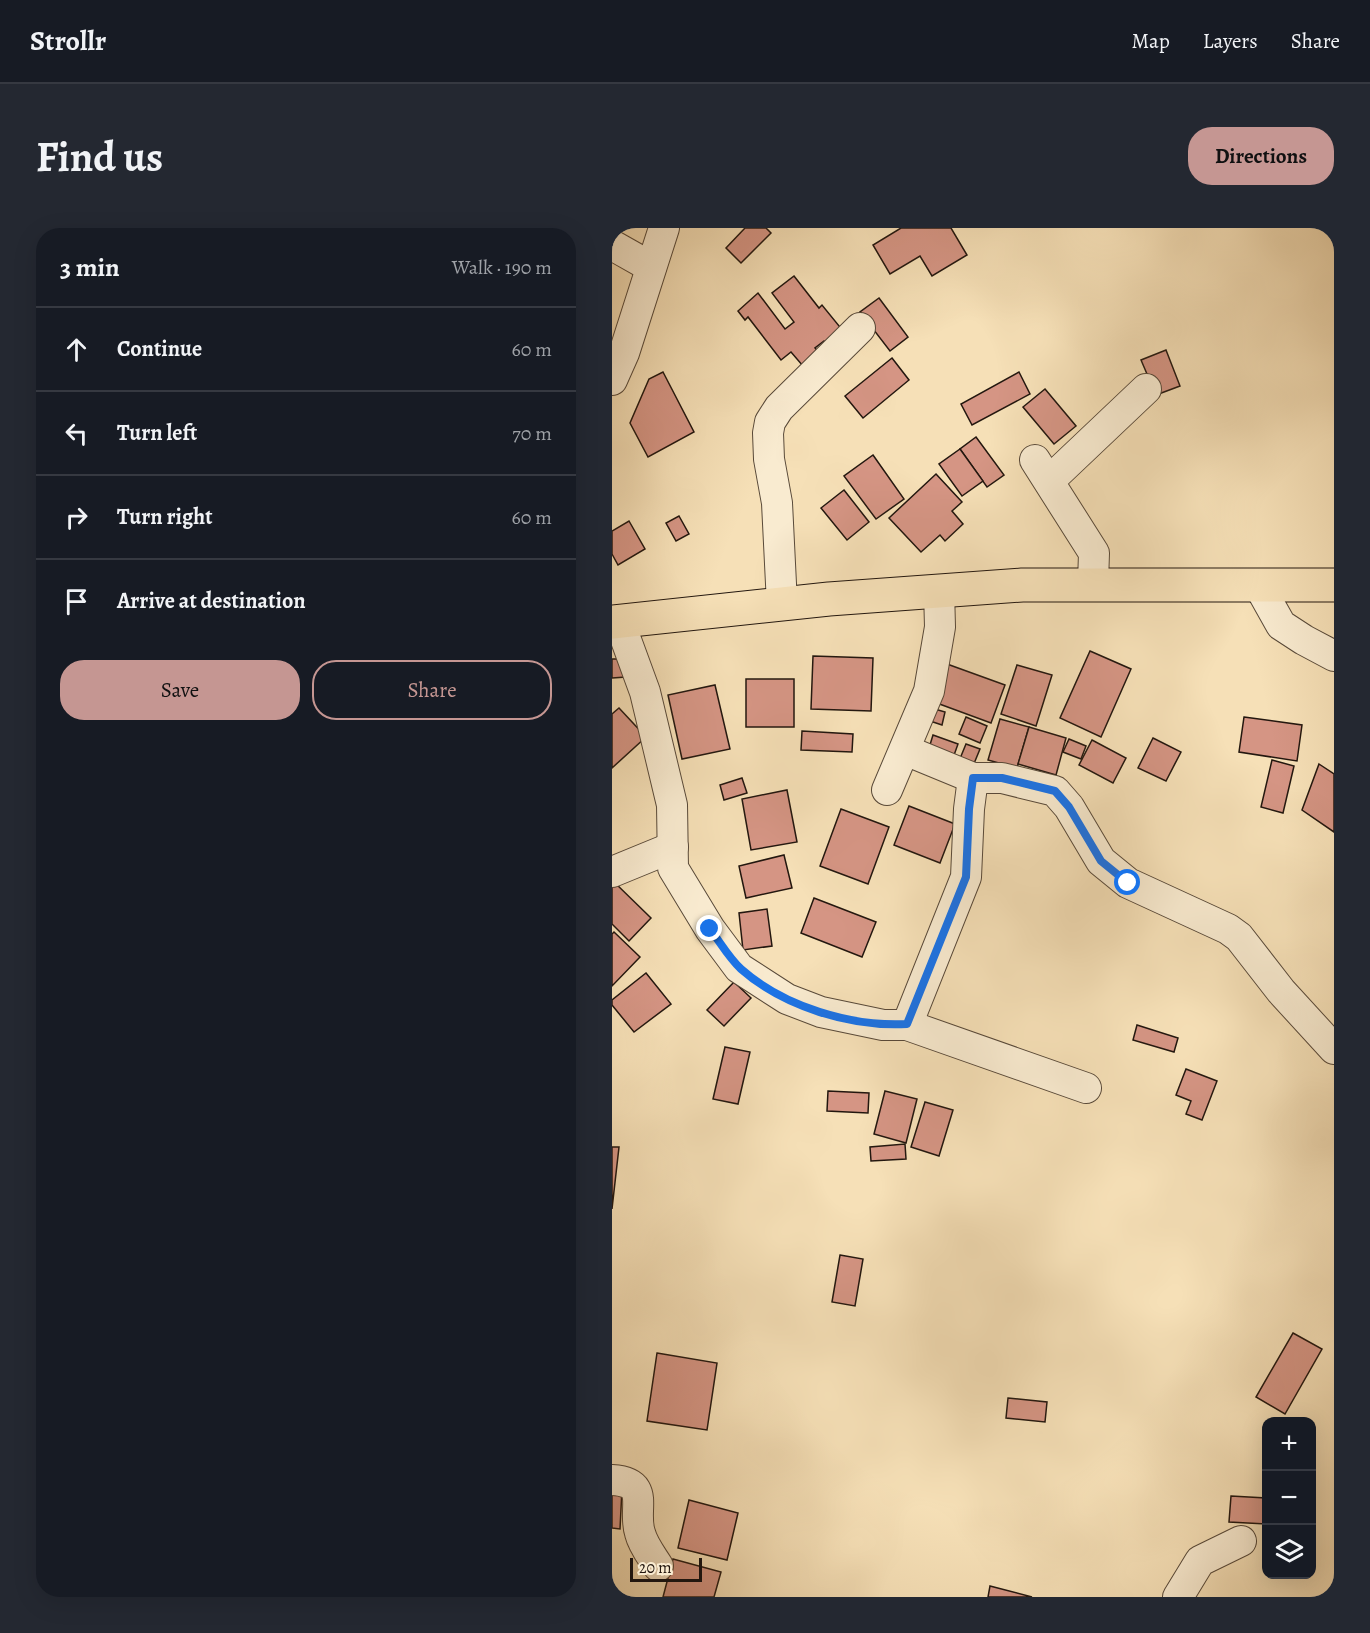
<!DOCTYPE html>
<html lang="en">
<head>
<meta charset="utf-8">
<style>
  body { margin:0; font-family:Alegreya,serif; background:#242831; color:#f1f3f6 }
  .controls { position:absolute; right:18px; bottom:18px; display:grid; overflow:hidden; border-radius:12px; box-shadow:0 6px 24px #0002 }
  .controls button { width:54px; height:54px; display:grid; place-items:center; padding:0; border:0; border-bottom:2px solid #363941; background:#171b24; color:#f1f3f6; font:30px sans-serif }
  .scale { position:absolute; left:18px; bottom:15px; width:72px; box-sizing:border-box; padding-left:6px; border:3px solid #23170f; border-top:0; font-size:16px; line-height:21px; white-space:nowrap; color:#23170f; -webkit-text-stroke:4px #f9ebd0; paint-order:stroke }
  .stop { position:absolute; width:18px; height:18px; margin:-14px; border:4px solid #1a73e8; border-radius:50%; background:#fff }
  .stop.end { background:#1a73e8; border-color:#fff; box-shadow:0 2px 6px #0008 }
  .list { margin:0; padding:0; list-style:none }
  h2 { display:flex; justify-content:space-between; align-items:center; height:78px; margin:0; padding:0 24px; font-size:26px }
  h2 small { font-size:20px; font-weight:400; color:#9ea1a6 }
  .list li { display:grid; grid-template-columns:39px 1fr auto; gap:18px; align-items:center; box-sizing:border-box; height:84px; padding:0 24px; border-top:2px solid #363941 }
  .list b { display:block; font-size:22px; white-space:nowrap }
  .list em { font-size:20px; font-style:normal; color:#9ea1a6 }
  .actions { display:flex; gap:12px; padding:18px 24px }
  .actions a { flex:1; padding:14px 0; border:2px solid #c59692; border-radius:24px; text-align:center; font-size:21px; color:#c59692 }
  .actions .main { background:#c59692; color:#111 }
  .icon { flex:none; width:33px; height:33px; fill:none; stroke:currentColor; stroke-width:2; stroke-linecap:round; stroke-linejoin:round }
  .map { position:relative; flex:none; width:722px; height:1369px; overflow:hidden; border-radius:24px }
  header { display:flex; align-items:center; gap:36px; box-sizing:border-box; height:84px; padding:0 30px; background:#171b24; border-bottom:2px solid #363941 }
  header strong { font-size:28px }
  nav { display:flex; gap:33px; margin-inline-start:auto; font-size:21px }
  .intro { display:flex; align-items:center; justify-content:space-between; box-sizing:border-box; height:144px; padding:0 36px }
  h1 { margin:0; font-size:42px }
  .button { padding:15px 27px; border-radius:24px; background:#c59692; color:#111; font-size:21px; font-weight:700 }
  main { display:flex; gap:36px; padding:0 36px }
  aside { flex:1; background:#171b24; border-radius:24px; box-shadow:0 6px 24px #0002 }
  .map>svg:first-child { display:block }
  .building { fill:#d59584; stroke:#23170f; stroke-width:1.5 }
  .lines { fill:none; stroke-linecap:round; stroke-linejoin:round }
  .minor-casing { stroke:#584939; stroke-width:32 }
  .major-casing { stroke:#23170f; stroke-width:35 }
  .minor { stroke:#f9ebd0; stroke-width:30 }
  .major { stroke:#f6e0b7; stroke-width:33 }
  .route { stroke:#1a73e8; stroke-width:8 }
</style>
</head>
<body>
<header>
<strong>Strollr</strong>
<nav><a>Map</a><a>Layers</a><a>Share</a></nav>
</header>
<div class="intro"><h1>Find us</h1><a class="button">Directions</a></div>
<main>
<aside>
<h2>3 min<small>Walk · 190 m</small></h2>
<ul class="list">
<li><svg class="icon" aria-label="ahead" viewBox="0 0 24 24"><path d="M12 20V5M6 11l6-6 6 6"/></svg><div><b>Continue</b></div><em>60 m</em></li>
<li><svg class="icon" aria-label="left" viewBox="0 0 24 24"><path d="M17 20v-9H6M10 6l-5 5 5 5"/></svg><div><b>Turn left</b></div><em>70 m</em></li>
<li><svg class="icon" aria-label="right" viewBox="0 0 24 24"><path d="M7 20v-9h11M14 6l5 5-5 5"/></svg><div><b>Turn right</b></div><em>60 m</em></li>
<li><svg class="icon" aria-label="arrive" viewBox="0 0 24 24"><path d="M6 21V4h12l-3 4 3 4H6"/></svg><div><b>Arrive at destination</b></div></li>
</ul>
<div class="actions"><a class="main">Save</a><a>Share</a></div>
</aside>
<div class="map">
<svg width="722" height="1369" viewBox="0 0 722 1369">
  <rect width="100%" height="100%" fill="#f6e0b7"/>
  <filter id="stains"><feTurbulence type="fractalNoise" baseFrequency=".00333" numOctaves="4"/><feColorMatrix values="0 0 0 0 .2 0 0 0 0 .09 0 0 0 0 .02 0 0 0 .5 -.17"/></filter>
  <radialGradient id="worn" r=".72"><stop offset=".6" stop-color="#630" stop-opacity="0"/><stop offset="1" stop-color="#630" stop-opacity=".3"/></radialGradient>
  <g class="building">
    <polygon points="133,0 154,0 159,5 129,35 114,20"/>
    <polygon points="289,0 339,0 355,27 320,48 308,28 278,46 261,17"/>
    <polygon points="182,48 207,80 210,77 232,104 215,117 212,113 203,120 207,125 191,138 179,124 169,132 136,89 133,92 126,83 146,65 173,101 182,94 160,65"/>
    <polygon points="267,70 296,109 278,123 248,84"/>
    <polygon points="554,122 568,158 544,167 529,132"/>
    <polygon points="280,130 297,152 251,190 233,168"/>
    <polygon points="51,144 82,204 36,229 18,195 37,151"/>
    <polygon points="407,144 418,166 360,197 349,176"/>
    <polygon points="433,161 464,198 442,216 411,179"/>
    <polygon points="364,209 392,247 375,259 348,221"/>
    <polygon points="348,221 371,253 350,268 327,236"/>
    <polygon points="261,227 292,271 264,291 232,248"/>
    <polygon points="324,246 350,274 340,283 351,296 333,313 328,307 309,324 277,290"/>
    <polygon points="232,262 257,294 235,312 209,280"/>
    <polygon points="67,288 77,306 64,313 54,295"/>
    <polygon points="17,293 33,321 6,337 0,326 0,303"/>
    <polygon points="478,423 519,441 489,509 448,490"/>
    <polygon points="201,428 261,430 259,483 199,481"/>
    <polygon points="0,431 13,431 14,449 0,450"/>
    <polygon points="335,436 393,457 379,495 322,474"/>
    <polygon points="405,437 440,447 424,498 389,486"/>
    <rect x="134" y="451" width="48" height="48"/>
    <polygon points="103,457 118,521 70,531 56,467"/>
    <polygon points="316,479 333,484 330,497 312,491"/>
    <polygon points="7,480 34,509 0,540 0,486"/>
    <polygon points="354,489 375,498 368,515 347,506"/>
    <polygon points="632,489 690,497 685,533 627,524"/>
    <polygon points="388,491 417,499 405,540 376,532"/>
    <polygon points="417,499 454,510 444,547 406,536"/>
    <polygon points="190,503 241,506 240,524 189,522"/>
    <polygon points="321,507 346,516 341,530 317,520"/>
    <polygon points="541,510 569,524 554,553 526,540"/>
    <polygon points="457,511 474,518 469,531 451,524"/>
    <polygon points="480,512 514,530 501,555 467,537"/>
    <polygon points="354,516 368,521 361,538 347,533"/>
    <polygon points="660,532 682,538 671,585 649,579"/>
    <polygon points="707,536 722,546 722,604 690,582"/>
    <polygon points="130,550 135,565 112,572 108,557"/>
    <polygon points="175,562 185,614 139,622 130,571"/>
    <polygon points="297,578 343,596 328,635 282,617"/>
    <polygon points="229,581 277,599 256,656 208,638"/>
    <polygon points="172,627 180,660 134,670 127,638"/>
    <polygon points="0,652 39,690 17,713 0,696"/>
    <polygon points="202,670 264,694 250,729 189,705"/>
    <polygon points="155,681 160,718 131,722 127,685"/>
    <polygon points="2,704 28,729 0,758 0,706"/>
    <polygon points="34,745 59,776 22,804 0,777 0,772"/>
    <polygon points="122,754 139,770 112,798 95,782"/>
    <polygon points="525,797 566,810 562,824 521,812"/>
    <polygon points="113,819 138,824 126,876 101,871"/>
    <polygon points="574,841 605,853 590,892 574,886 579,873 564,867"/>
    <polygon points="216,863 257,865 256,885 215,883"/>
    <polygon points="273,863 305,871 294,915 262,906"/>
    <polygon points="313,874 341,882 327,928 299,919"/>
    <polygon points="293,916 294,931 259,933 258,919"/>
    <polygon points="0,919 7,919 0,981"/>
    <polygon points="228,1027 251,1031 243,1078 220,1074"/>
    <polygon points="681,1105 710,1121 673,1186 644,1169"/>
    <polygon points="45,1125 105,1135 95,1202 35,1193"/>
    <polygon points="396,1170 435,1174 433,1194 394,1190"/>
    <polygon points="0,1261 10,1261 8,1301 0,1300"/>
    <polygon points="619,1268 654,1270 654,1296 617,1294"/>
    <polygon points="77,1272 126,1285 115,1332 66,1320"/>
    <polygon points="61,1331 109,1344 102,1369 51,1369"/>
    <polygon points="378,1358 420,1369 376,1369"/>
  </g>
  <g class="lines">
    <g class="minor-casing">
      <g id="minor">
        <polyline points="0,17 39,39"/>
        <polyline points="0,152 12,125 52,0"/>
        <polyline points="423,232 482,325 481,355"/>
        <polyline points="437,253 534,161"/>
        <polyline points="646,356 669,397 692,412 722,428"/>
        <polyline points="170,376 165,275 157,231 156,205 158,194 167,180 248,100"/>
        <polyline points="7,393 33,464 60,577 61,640 98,701 127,740 175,771 209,784 271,797 295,797 474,860"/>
        <polyline points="293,522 361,550 390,550 443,563 457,579 489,633 516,655 616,701 627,709 669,763 722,821"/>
        <polyline points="275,562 317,463 328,399 327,362"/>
        <polyline points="0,644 61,619"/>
        <polyline points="295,797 354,649 357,581 361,550"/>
        <path d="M0,1252C40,1254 20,1281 28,1305C31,1317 39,1327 46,1338"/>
        <polyline points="566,1369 588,1333 629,1313"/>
      </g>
    </g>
    <g class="major-casing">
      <polyline id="major" points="0,394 217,371 410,357 722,357"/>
    </g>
    <use href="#minor" class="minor"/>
    <use href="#major" class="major"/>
  </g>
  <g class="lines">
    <path class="route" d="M98,701C108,714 117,730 129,741C172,779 239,799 295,796L354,649L357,581L361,550H390L443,563L457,579L489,633L516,655"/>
  </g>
  <rect width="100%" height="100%" filter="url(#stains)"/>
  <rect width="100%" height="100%" fill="url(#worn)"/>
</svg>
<div class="controls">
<button>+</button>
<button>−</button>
<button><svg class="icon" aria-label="layers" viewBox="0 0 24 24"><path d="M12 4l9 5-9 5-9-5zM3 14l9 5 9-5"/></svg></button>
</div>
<div class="scale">20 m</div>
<div class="stop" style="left:516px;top:655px"></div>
<div class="stop end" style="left:98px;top:701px"></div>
</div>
</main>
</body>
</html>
